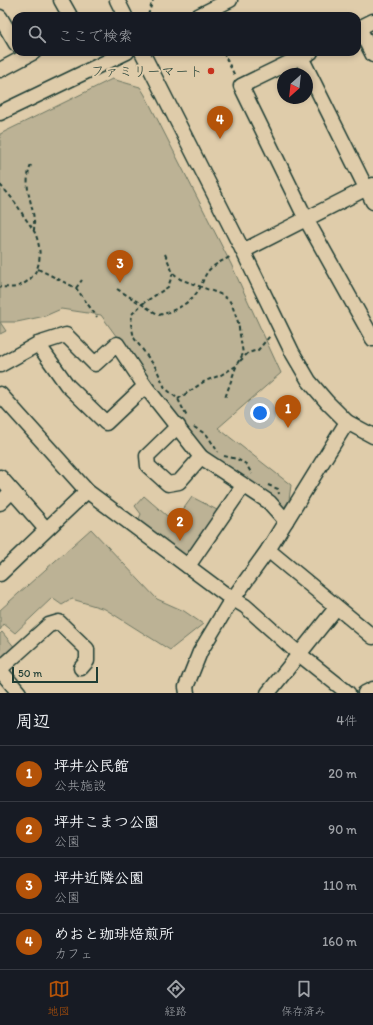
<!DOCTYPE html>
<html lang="ja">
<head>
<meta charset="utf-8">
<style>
  body { margin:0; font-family:Itim,"Klee One",sans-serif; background:#20242c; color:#f1f3f6 }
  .compass { position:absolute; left:277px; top:68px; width:36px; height:36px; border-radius:50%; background:#171b24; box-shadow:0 2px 6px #0003; rotate:207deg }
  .scale { position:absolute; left:12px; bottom:10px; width:86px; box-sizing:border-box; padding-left:4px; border:2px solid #1f3d34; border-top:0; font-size:11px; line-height:14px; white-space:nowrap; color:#1f3d34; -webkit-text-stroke:3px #dfccaa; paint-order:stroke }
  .you { position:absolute; left:260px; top:413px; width:14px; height:14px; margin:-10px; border:3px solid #fff; border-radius:50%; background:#1a73e8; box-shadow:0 0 0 6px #1a73e833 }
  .badge { display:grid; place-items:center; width:26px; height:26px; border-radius:50%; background:#b45309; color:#fff; font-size:13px; font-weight:700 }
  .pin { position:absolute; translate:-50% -33px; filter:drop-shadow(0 1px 2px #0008) }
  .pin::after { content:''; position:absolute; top:21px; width:14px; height:12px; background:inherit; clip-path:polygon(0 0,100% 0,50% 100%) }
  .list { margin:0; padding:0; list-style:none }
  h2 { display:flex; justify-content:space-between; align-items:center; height:52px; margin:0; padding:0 16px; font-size:17px }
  h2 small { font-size:13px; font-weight:400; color:#9ea1a6 }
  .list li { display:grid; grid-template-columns:26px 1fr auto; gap:12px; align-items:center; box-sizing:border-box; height:56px; padding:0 16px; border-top:1px solid #363941 }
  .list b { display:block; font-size:15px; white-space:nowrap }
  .list p { margin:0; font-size:13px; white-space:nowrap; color:#9ea1a6 }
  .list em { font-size:13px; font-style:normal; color:#9ea1a6 }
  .icon { flex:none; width:22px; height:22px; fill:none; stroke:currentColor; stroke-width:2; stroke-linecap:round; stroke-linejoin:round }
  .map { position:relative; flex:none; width:373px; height:693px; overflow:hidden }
  .search { position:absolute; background:#171b24; box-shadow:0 2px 6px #0003; left:12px; right:12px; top:12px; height:44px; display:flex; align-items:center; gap:10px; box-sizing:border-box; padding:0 14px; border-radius:12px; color:#9ea1a6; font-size:15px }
  .sheet { height:276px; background:#171b24 }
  nav { display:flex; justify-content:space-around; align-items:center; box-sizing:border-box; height:56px; border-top:1px solid #363941; background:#171b24; font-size:11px; color:#9ea1a6 }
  nav a { display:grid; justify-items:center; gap:2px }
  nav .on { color:#b45309 }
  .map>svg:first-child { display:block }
  .green { fill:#bcb295; stroke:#6e7864 }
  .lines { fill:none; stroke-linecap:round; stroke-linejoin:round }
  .minor-casing { stroke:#1f3d34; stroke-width:17 }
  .path { stroke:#1f3d34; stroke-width:2; stroke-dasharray:4 3; stroke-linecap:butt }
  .minor { stroke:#dfccaa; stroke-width:14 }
  .poi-dot { fill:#c8321e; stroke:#dfccaa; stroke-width:1.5 }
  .labels { text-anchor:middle; stroke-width:4; stroke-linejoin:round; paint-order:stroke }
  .poi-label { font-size:14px; fill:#1f3d34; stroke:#dfccaa; text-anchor:end }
</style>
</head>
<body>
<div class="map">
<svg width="373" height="693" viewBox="0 0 373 693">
  <rect width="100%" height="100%" fill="#dfccaa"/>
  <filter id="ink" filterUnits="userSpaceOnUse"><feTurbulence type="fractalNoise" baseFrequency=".025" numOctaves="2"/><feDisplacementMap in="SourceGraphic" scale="8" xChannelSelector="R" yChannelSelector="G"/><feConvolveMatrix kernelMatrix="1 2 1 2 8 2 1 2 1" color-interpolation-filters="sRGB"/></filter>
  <g filter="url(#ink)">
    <g class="green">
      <polygon points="112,79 140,87 145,95 231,264 281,373 218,428 291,485 289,500 279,516 201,454 101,315 61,309 45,316 17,322 0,322 6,331 0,334 0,134"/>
      <polygon points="144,496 174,522 192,497 219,511 185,560 137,523 141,514 135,506"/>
      <polygon points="91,529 157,599 184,611 203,624 170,650 105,609 72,599 62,605 52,598 15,633 4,624 0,630 0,610"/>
      <polygon points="2,632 16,649 5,658 0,657 0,634"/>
    </g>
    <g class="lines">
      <g class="minor-casing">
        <g id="minor">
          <polyline points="61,0 70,16"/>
          <polyline points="117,0 125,16"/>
          <polyline points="198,16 230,0"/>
          <polyline points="0,17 16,44"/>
          <polyline points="359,28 373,55"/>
          <polyline points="357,29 373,21"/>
          <polyline points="142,52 243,251 292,352 309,381 327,402 347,422 373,436"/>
          <polyline points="311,52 241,86 306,219 373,339"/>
          <polyline points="301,57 373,202"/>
          <polyline points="0,70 34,52"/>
          <polyline points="0,113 127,52"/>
          <polyline points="243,251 373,185"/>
          <polyline points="38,344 67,385 106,423 145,386"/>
          <polyline points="0,365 38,344 66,335 95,364 117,344 145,386 201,457 269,502 286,521"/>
          <polyline points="0,394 87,491 225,594 245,606 299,654 348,693"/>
          <polyline points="178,426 147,456 148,466 168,484 179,482 201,457"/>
          <polyline points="0,477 46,529"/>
          <polyline points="0,503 12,491"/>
          <polyline points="268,550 373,637"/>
          <polyline points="188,566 243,486"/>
          <polyline points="0,574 87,491"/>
          <polyline points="0,669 49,625 59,622 87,649 87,661 81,668"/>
          <polyline points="0,670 19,693"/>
          <polyline points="187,693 186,687 200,652 227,607 268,550 347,422"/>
          <polyline points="268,693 336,608"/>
          <polyline points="365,693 373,689"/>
        </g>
      </g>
      <g class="path">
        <polyline points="148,15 153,0"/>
        <polyline points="223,52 235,76"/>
        <path d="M31,165C21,190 36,205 34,230"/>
        <path d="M0,185C10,195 16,203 23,215C27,221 32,227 35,233C44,254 41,279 16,287C11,288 5,287 0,287"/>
        <polyline points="165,254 173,273 180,279 220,294 229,300 232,305 238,322 243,354 237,364 225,398"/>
        <polyline points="38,269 76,288 97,317"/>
        <polyline points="173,273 168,287 142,304 132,314 131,324 134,338 156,368 165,388 178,399 187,417"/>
        <polyline points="76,288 82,280"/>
        <path d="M117,289L159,315C175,311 191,303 200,288C203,282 204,275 210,269C215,264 225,260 231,256"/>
        <polyline points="240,361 248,353 258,350 270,336"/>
        <polyline points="178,399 205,381 221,375 236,366"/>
        <polyline points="194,427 207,435 218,452"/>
        <polyline points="224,456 237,459 246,464 252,474"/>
        <polyline points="268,485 278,489 279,494"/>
      </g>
      <use href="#minor" class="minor"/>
    </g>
  </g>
  <circle class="poi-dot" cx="211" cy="71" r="4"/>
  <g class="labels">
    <g class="poi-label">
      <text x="203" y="76">ファミリーマート</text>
    </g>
  </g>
</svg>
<svg class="compass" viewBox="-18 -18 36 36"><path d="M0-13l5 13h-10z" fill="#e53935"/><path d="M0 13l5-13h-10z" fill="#9ea1a6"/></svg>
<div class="scale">50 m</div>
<div class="you"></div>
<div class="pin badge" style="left:288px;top:428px">1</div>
<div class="pin badge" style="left:180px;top:541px">2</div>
<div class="pin badge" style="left:120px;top:283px">3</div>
<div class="pin badge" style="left:220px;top:139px">4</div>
<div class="search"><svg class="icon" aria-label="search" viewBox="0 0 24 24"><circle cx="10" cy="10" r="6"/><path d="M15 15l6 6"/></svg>ここで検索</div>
</div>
<section class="sheet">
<h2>周辺<small>4件</small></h2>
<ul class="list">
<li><span class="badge">1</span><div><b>坪井公民館</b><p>公共施設</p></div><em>20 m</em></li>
<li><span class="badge">2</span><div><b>坪井こまつ公園</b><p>公園</p></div><em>90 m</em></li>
<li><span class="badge">3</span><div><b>坪井近隣公園</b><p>公園</p></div><em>110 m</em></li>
<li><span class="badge">4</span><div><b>めおと珈琲焙煎所</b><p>カフェ</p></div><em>160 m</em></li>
</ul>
</section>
<nav>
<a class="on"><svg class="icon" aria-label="map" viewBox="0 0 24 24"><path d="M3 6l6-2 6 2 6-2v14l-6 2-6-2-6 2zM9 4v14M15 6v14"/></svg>地図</a>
<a><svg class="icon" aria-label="directions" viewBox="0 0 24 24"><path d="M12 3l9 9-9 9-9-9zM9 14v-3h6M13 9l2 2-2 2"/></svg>経路</a>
<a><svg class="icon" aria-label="saved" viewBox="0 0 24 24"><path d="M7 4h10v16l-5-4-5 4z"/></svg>保存済み</a>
</nav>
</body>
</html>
